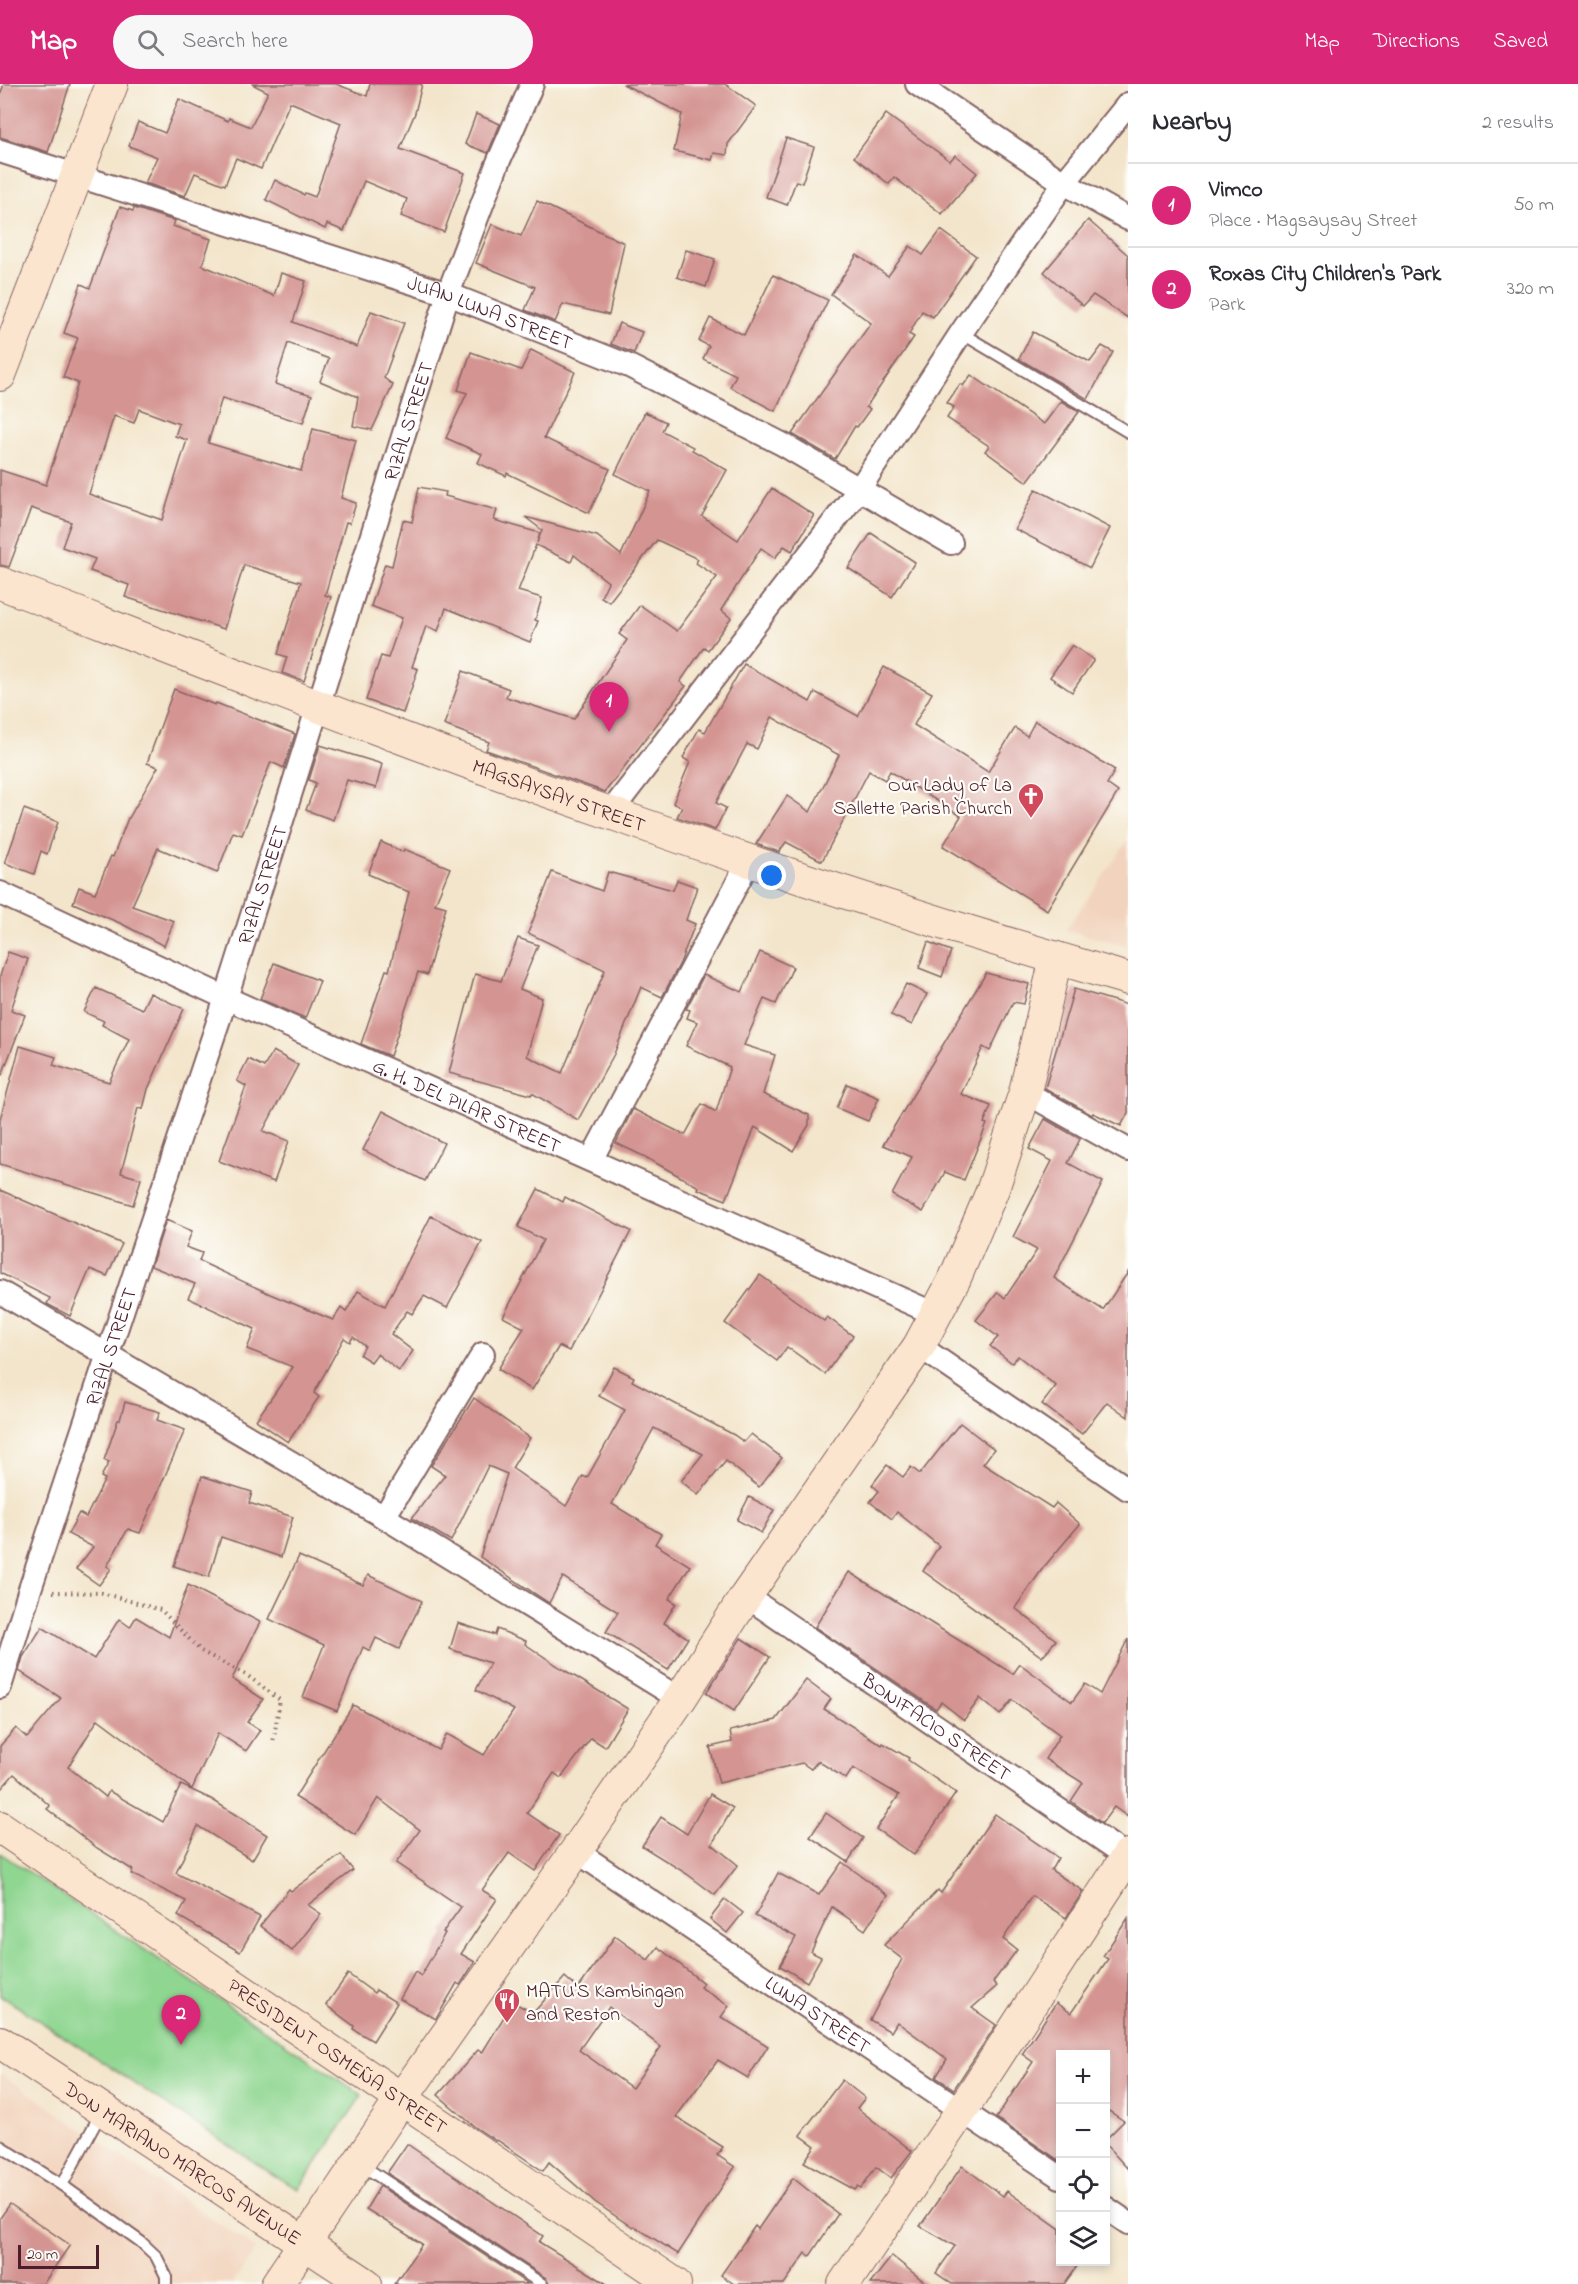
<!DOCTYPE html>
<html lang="en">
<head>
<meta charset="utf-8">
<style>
  body { margin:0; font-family:"Indie Flower",sans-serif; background:#f7f7f7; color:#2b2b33 }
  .controls { position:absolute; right:18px; bottom:18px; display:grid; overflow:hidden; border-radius:0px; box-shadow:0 3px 9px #0003 }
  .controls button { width:54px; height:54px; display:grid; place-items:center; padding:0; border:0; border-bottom:2px solid #e1e1e2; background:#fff; color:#2b2b33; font:30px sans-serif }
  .scale { position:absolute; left:18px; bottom:15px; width:81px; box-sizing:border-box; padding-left:6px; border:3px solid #4a1f2b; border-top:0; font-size:16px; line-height:21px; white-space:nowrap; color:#4a1f2b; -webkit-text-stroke:4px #fdfcf7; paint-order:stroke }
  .you { position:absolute; left:772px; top:792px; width:21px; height:21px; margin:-15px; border:4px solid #fff; border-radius:50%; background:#1a73e8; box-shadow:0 0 0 9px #1a73e833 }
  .badge { display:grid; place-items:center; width:39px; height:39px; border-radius:50%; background:#db2777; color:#fff; font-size:20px; font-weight:700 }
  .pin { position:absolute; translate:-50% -50px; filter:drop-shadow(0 2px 3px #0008) }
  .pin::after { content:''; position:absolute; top:32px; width:21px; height:18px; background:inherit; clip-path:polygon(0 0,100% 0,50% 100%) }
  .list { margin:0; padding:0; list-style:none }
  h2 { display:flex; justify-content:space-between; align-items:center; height:78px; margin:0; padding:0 24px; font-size:26px }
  h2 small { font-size:20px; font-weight:400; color:#7c7c81 }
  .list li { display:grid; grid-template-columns:39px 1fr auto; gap:18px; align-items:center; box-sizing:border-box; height:84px; padding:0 24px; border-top:2px solid #e1e1e2 }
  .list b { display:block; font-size:22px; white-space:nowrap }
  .list p { margin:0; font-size:20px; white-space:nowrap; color:#7c7c81 }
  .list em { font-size:20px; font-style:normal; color:#7c7c81 }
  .icon { flex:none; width:33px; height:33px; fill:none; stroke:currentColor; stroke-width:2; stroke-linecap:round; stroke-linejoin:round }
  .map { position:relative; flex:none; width:1128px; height:2200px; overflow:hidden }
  header { display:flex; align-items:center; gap:36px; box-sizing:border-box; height:84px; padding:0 30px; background:#db2777; color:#fff }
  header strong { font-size:28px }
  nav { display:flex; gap:33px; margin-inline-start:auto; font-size:21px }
  .search { width:420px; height:54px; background:#f7f7f7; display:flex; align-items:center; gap:15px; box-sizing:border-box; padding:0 21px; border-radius:33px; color:#7c7c81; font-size:22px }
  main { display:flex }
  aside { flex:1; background:#fff }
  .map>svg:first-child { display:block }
  .built { fill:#f2d4be }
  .green { fill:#8fd691; stroke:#6c7a5e; stroke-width:1.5 }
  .building { fill:#d49492; fill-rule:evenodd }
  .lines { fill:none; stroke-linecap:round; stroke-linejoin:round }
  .lane-casing { stroke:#856463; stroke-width:14 }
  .street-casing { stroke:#856463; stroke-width:26 }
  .secondary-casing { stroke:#856463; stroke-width:34 }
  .path { stroke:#856463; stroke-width:4; stroke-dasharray:1.5 4.5; stroke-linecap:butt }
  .lane { stroke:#fff; stroke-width:10 }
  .street { stroke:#fff; stroke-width:22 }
  .secondary { stroke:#fce5cf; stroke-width:32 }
  .labels { text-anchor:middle; stroke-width:4.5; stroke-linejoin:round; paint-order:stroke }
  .street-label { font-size:20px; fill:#4a1f2b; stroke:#fdfcf7 }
  .poi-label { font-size:20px; fill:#4a1f2b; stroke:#fdfcf7; text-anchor:end }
</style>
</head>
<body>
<header>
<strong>Map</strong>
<div class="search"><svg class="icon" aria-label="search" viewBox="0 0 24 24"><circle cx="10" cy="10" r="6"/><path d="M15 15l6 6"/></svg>Search here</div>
<nav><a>Map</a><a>Directions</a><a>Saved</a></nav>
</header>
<main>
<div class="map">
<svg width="1128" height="2200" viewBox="0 0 1128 2200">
  <rect width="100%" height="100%" fill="#fdfcf7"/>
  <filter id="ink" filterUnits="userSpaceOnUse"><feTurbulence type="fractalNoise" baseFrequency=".0167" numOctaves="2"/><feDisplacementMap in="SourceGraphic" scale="12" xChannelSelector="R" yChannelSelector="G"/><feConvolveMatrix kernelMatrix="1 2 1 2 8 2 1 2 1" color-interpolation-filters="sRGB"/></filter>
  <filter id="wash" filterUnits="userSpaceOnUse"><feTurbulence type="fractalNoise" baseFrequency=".008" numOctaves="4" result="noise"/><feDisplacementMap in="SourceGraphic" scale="24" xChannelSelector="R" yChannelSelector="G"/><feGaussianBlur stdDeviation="1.35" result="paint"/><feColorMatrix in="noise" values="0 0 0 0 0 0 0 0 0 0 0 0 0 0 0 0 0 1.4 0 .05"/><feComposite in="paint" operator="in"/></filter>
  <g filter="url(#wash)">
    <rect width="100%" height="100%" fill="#f3e5cb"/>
    <g class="built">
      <polygon points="1128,756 1128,862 1066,846"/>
      <polygon points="0,1989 256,2165 233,2200 0,2200"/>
    </g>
    <polygon class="green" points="0,1769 362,2011 299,2105 280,2095 0,1911"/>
    <g id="blocks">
      <g class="building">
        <polygon points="4,0 70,0 48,68 0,53 0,11"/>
        <polygon points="252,0 336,0 367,12 370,0 422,0 415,29 400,65 465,89 444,148 401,132 407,115 364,97 344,147 327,140 325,145 266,116 275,96 304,111 305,109 315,113 341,39 290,18 261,85 236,74 225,101 195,89 185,112 145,99 157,73 129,62 138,38 165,49 179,15 228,37 229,34 251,43 268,8"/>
        <polygon points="623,0 725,0 756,22 728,60 727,71 714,69 712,76 674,67 682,30"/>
        <polygon points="476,30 500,40 488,69 465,60"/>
        <polygon points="886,30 950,77 955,71 977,89 942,130 894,93 889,100 854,73"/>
        <polygon points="786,54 814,63 802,99 796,97 787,121 766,113"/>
        <polygon points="537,117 624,159 609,231 563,220 555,238 525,226 535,203 476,179 492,140 521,152"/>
        <path d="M120,123L133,127L134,124L175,137L173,142L211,155L202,181L274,212L281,189L306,197L293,238L357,263L371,227L404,239L384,294L393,301L372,346L353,342L358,313L320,297L329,275L288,259L275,300L312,311L303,339L222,314L208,359L301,387L313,345L356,356L341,414L356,419L350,439L346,438L325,511L331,513L304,597L282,589L287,573L278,570L301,498L244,481L224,545L125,513L129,501L90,487L95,475L62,463L71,438L31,424L9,483L0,481V386L46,401L78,299L63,293L78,254L64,249L81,200L90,204ZM139,325L179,340L175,352L187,356L162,436L89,410L114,332L134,339Z"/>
        <polygon points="1088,136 1128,171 1128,234 1093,211 1083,222 1044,188"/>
        <polygon points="941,146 976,172 933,233 922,227 909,250 914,253 866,323 870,325 857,343 855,342 835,375 792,350 871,239 831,210 857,171 888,192 910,162 923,171"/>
        <polygon points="686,166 715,175 706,203 677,193"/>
        <polygon points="773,191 828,216 775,327 730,303 736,291 703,275 709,262 699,257 710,234 744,251"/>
        <polygon points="619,239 642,248 634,269 611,260"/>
        <polygon points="1033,248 1090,278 1102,262 1113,268 1088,315 1019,275"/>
        <polygon points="531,266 575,288 544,354 610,385 589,429 507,389 506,392 478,379 482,370 446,354 467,309 458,306 471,268 521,286"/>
        <polygon points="971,291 1044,340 1061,317 1079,328 1027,398 985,367 989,362 947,334 954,323 947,319 960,300 963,302"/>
        <polygon points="645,328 666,338 662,347 693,363 692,366 727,386 702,432 738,456 772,404 814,431 792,467 784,462 775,474 761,464 721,526 731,534 708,566 704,563 680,598 686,602 605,708 486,666 489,658 444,641 463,587 509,605 506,613 574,635 627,556 619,550 640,521 677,547 717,493 696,479 698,475 657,456 609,518 601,513 608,498 574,471 571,478 536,461 518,507 542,514 535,536 538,537 530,558 446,524 438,547 426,542 412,583 418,585 403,629 366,616 381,572 388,574 402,534 371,522 385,480 392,482 403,436 412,438 419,403 446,408 445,412 497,426 494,436 540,449 537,459 542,446 525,433 597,452 621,471 650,407 615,390"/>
        <polygon points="1036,405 1110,444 1090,484 1015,445"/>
        <polygon points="871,449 915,478 892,513 848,484"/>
        <polygon points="1072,561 1094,576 1072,608 1050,593"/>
        <polygon points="744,580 810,618 815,608 858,632 884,583 932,609 914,641 988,688 1015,644 1027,652 1035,637 1115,686 1107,700 1118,708 1047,826 943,762 961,732 890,687 885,696 869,687 822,777 786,758 779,768 756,760 787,712 810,728 839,671 772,633 757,665 747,660 716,719 726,724 715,746 677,733 682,723 673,719 690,678 683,674 699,645 705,648"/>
        <polygon points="174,605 215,621 216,619 295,650 284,684 271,678 242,751 233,748 217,789 158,764 132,822 174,837 164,862 122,840 73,819 79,803 95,809 111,772 113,773 128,734 129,734 158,683 147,679"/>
        <polygon points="320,661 382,680 376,704 347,696 333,736 306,726 316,699 309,696"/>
        <polygon points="24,725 58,738 47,770 41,767 34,790 5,779"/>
        <polygon points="381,758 403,768 404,765 450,784 435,820 446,823 427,891 418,888 390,972 361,960 386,886 389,887 409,808 368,790"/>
        <polygon points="552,788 602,807 608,788 673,806 677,796 697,803 686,836 695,840 680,879 662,913 641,903 614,970 578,1036 532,1009 531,1011 449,989 475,890 501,897 518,854 538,861 520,905 542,914 527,972 562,989 605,886 528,849"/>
        <polygon points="928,858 951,867 942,893 919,884"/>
        <polygon points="8,868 28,875 11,926 25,931 2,991 0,991 0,892"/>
        <polygon points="760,868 793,883 776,920 764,915 744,961 775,971 763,1010 809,1031 809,1041 793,1067 755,1043 726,1116 698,1105 699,1103 645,1073 616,1059 633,1025 685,1051 702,1020 716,1028 730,983 686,962 697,938 687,934 690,926 686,925 704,891 742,908"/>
        <polygon points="274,879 320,897 305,934 260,915"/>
        <polygon points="986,889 1029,900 1024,920 1013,918 990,967 983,963 961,1010 991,1022 984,1039 987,1040 964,1096 945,1088 923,1128 892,1111 912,1073 883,1061"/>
        <polygon points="906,900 927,910 912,941 891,931"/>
        <polygon points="96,904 142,925 150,909 184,925 148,1005 143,1025 138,1024 121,1089 141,1095 133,1121 0,1080 0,1035 20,962 56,973 53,981 109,998 129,955 102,941 104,937 84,928"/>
        <polygon points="1074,905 1128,921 1128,1029 1121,1042 1093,1029 1092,1031 1045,1004"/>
        <polygon points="273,967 298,981 263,1047 289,1057 274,1098 219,1077 246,1002 237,997 248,975 264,983"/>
        <polygon points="847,1000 879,1014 868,1037 837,1024"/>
        <polygon points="383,1027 444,1059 425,1097 363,1066"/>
        <polygon points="1045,1035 1080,1055 1068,1079 1103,1098 1054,1194 1103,1226 1128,1188 1128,1333 1107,1318 1082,1350 1042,1320 1056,1302 1018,1272 1012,1279 990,1262 998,1253 976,1236 998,1208 1005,1214 1037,1166 1013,1153 1052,1077 1029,1065"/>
        <polygon points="538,1105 563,1118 565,1113 631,1147 569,1267 559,1262 532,1306 498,1285 524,1244 503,1233 543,1156 518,1143"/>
        <polygon points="0,1106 122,1160 107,1192 90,1185 70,1232 47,1220 50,1214 0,1189"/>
        <polygon points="431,1132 482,1158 447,1224 424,1212 412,1230 407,1227 391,1250 413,1267 399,1287 377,1270 371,1278 360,1271 365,1262 353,1253 350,1258 344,1254 314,1309 319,1313 288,1358 256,1336 293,1283 247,1265 255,1245 188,1214 195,1200 151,1182 166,1136 192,1147 186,1163 202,1169 199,1177 270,1210 333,1236 341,1224 346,1228 358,1207 385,1222"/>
        <polygon points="760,1191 824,1237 827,1233 853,1252 825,1290 787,1263 777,1277 725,1239"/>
        <polygon points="614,1283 634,1293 632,1297 734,1351 744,1358 751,1350 782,1374 759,1403 726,1377 698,1411 681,1397 703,1370 654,1344 612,1420 661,1450 655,1460 690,1482 669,1515 676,1519 664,1539 688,1554 668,1586 606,1548 618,1528 563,1493 549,1519 480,1473 507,1390 488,1382 451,1457 412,1434 445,1391 431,1382 474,1314 530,1354 512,1384 566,1422 583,1392 587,1394 625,1326 599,1312"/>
        <polygon points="125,1318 160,1328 157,1336 185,1346 140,1449 128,1445 107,1482 111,1485 99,1501 76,1485 93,1463 68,1450 79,1429 86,1433 105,1395 101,1393 109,1378 104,1376 118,1336 120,1336"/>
        <polygon points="960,1339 994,1365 983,1380 1052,1424 1056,1419 1080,1440 1043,1484 1015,1524 1056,1556 1042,1573 923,1487 939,1462 897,1428 892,1435 870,1418 879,1407 872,1401 887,1381 903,1393 911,1383 920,1390"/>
        <polygon points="202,1392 252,1408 249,1419 293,1433 281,1473 221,1453 209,1493 174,1482"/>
        <polygon points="749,1413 774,1426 761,1449 737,1436"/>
        <polygon points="299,1472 363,1501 368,1491 422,1517 399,1565 376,1554 370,1567 363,1563 337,1627 303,1613 324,1561 269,1535"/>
        <polygon points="849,1488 1013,1590 1020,1580 1072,1618 1085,1600 1100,1610 1128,1555 1128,1733 1114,1723 1102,1739 1071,1717 1083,1699 1045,1675 1060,1651 1012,1616 1000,1631 980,1614 964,1636 941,1618 936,1625 815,1543"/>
        <polygon points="188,1501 260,1538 232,1595 263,1615 247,1638 260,1646 246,1667 218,1649 192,1705 98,1635 68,1683 106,1713 109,1707 163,1738 181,1701 211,1715 267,1751 252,1776 198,1742 176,1789 260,1833 240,1868 178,1832 186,1817 131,1790 133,1786 97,1764 47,1725 50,1722 14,1690 0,1706 0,1662 16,1644 27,1654 61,1614 19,1587 23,1573 42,1543 94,1575 119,1535 130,1543 136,1533 169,1553"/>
        <polygon points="458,1539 495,1551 497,1545 526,1557 525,1560 561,1584 628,1625 605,1663 591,1654 561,1694 554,1689 527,1729 559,1751 535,1787 509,1769 482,1806 497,1815 461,1870 475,1878 460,1901 457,1899 436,1935 400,1915 415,1888 421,1892 445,1849 443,1848 461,1823 396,1779 420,1746 378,1714 355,1751 295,1713 353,1621 438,1666 447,1650 484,1671 514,1626 476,1606 490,1579 450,1565"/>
        <polygon points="741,1554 770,1573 734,1627 706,1609"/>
        <polygon points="806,1596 831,1615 824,1625 882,1661 883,1659 909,1674 908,1676 956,1709 914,1771 876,1745 899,1711 853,1684 846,1695 818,1677 811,1685 802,1679 719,1699 710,1663 732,1658 730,1647 776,1636"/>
        <polygon points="710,1710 733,1724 712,1760 738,1781 715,1811 687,1790 642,1762 661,1733 687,1750"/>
        <polygon points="826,1729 863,1754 848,1778 810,1753"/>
        <polygon points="995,1730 1058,1774 1051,1786 1083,1807 1066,1834 1032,1812 1003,1855 1017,1866 993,1898 997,1902 972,1924 996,1941 954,2005 936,1993 947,1975 897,1938 891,1948 870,1936 902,1875 884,1861 938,1806 941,1809"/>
        <polygon points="341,1771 353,1786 308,1821 321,1830 292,1867 260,1842 289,1805 291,1807"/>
        <polygon points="842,1778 888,1811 865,1846 832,1823 811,1868 821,1873 807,1898 780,1882 796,1853 755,1832 778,1789 819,1811"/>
        <polygon points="725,1815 743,1829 727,1849 710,1835"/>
        <polygon points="1128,1834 1128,2085 1106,2061 1106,2055 1124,2037 1106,2025 1106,1971 1060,1971 1060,2077 996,2034 1033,1978 1022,1970 1056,1919 1071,1929 1108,1875 1103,1872"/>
        <path d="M615,1852L648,1876L658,1863L703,1899L700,1903L729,1922L721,1933L768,1962L748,1994L718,1976L676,2033L723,2063L717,2071L735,2083L678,2170L634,2142L633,2144L595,2118L549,2078L543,2087L497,2056L496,2057L475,2043L438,2011L478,1966L482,1969L513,1918L533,1929L565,1893L578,1905ZM609,1923L661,1963L632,2004L579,1966Z"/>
        <polygon points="348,1890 374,1909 376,1906 397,1919 373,1957 353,1945 354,1942 326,1921"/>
        <polygon points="842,1996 865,2014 857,2024 912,2067 891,2094 876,2083 861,2104 858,2102 855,2106 804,2078 815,2062 800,2051"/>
        <polygon points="407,2060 543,2152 539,2158 607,2200 549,2200 546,2194 387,2089"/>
        <polygon points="962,2082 1003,2112 1007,2107 1060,2145 1060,2178 1080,2178 1064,2200 952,2200 936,2189 955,2162 920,2142"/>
        <polygon points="793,2094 838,2130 810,2172 806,2169 784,2200 734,2200 721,2191 755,2142 758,2145"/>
        <polygon points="380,2102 528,2200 394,2200 422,2160 366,2125"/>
        <polygon points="10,2120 70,2161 43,2200 0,2200 0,2134"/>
        <polygon points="892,2172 927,2200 870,2200"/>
      </g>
    </g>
  </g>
  <g filter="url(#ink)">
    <use href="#blocks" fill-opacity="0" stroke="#856463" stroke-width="1.5"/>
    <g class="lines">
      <g class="lane-casing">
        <g id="lane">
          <polyline points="961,249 1128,348"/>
          <polyline points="0,2062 62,2101 141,2158 156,2172 166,2192 166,2200"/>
          <polyline points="360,2080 542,2200"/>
          <polyline points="62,2101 102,2027"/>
        </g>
      </g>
      <g class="street-casing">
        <g id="street">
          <polyline points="917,0 1064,99 1128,135"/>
          <path id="s1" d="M0,67L448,210L629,282L784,361L951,459"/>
          <polyline points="610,729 860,404 961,249 1064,99 1128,20"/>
          <path id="s2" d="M0,809L226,914L935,1230"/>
          <polyline points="1025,1008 1128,1066"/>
          <polyline points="591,1076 749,777"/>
          <polyline points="0,1208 384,1433 680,1615"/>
          <polyline points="919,1262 1128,1405"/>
          <polyline points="384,1433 483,1270"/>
          <path id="s3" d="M746,1512L1128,1773"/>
          <path id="s4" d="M0,1603L29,1508L226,914L448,210L497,81L532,0"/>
          <path id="s5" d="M576,1767L1060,2093"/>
          <polyline points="1106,2124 1128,2139"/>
        </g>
      </g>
      <g class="secondary-casing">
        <g id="secondary">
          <polyline points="0,291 112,0"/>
          <path id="s6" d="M0,499C204,578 407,659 613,730C783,790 955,845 1128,895"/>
          <path id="s7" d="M0,1743L675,2200"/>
          <path id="s8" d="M0,1958L366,2200"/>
          <polyline points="277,2200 402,2014 576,1767 680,1615 746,1512 919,1262 955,1194 993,1105 1025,1008 1056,874"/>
          <polyline points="844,2200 962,2026 1128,1771"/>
        </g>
      </g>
      <polyline class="path" points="53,1508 102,1509 161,1526 201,1567 248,1592 280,1616 273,1659"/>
      <use href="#lane" class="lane"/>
      <use href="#street" class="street"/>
      <use href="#secondary" class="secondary"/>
    </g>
  </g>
  <defs>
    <g id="church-pin" transform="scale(1.35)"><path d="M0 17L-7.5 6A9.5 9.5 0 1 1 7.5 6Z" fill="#d1495b" stroke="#fdfcf7"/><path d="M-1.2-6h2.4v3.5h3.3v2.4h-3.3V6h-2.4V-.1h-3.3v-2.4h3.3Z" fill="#fff"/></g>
    <g id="restaurant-pin" transform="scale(1.35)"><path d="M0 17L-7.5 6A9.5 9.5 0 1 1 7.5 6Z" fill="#d1495b" stroke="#fdfcf7"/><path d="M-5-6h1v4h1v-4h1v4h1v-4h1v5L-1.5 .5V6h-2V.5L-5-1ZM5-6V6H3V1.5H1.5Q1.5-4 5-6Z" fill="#fff"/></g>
  </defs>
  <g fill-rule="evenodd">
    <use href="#church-pin" x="1031" y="712"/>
    <use href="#restaurant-pin" x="507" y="1917"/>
  </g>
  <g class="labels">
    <g class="street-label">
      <text dy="7" stroke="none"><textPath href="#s1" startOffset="516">JUAN LUNA STREET</textPath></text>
      <text dy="7" stroke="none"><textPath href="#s4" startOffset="1330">RIZAL STREET</textPath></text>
      <text dy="7" stroke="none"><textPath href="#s6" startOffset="598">MAGSAYSAY STREET</textPath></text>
      <text dy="7" stroke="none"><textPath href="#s4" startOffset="844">RIZAL STREET</textPath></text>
      <text dy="7" stroke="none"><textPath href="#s2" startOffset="513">G. H. DEL PILAR STREET</textPath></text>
      <text dy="7" stroke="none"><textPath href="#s4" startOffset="358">RIZAL STREET</textPath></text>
      <text dy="7" stroke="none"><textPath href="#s3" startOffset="231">BONIFACIO STREET</textPath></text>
      <text dy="7" stroke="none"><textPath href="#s5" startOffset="292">LUNA STREET</textPath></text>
      <text dy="7" stroke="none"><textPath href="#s7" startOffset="408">PRESIDENT OSMEÑA STREET</textPath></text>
      <text dy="7" stroke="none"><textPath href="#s8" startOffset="219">DON MARIANO MARCOS AVENUE</textPath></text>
    </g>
    <g class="poi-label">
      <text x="1012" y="707">Our Lady of La<tspan x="1012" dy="23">Sallette Parish Church</tspan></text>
      <text x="526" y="1913" text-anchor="start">MATU'S Kambingan<tspan x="526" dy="23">and Reston</tspan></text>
    </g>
  </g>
</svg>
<div class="controls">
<button>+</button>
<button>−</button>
<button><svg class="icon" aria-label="locate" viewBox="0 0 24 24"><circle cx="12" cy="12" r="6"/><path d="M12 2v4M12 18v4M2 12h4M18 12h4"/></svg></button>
<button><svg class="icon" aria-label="layers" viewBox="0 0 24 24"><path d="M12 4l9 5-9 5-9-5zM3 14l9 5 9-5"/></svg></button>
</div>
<div class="scale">20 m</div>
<div class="you"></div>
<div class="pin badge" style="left:609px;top:648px">1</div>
<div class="pin badge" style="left:181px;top:1961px">2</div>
</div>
<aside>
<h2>Nearby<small>2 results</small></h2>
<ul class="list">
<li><span class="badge">1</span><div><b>Vimco</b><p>Place · Magsaysay Street</p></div><em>50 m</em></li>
<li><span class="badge">2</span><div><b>Roxas City Children's Park</b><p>Park</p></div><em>320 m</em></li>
</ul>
</aside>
</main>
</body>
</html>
